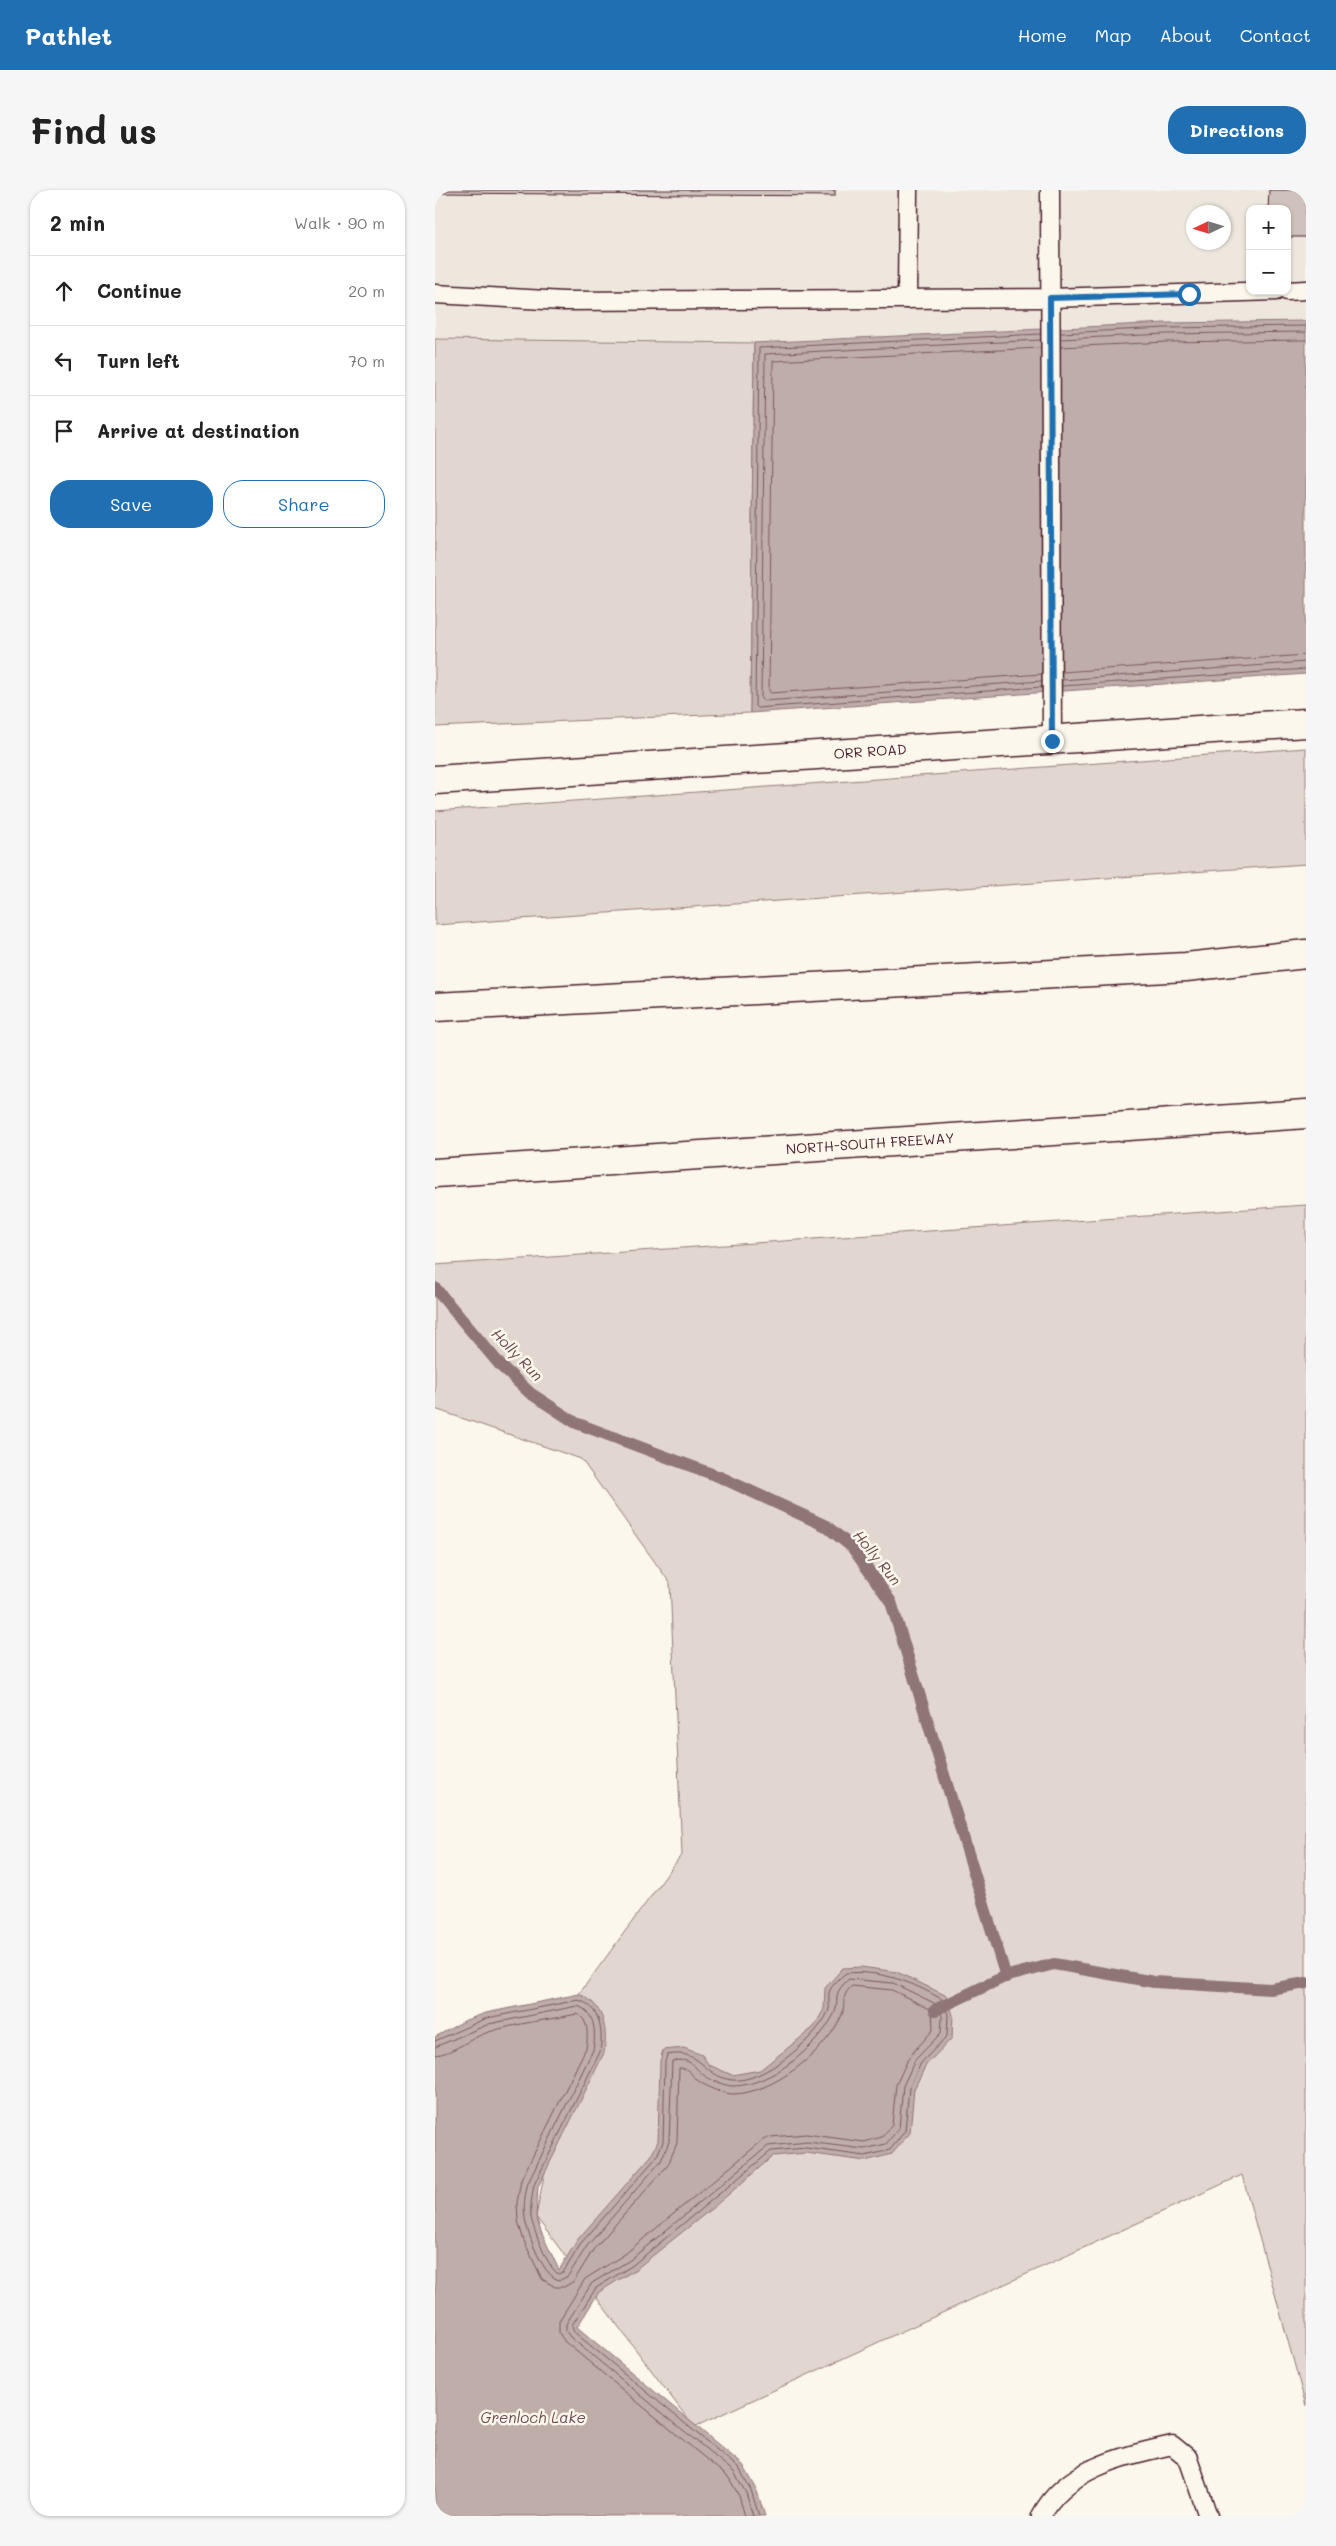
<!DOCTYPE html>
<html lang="en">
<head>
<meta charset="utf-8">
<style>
  body { margin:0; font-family:Mali,sans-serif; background:#f6f6f6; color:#222 }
  .controls { position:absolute; right:15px; top:15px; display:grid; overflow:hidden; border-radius:10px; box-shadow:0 1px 4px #0004 }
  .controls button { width:45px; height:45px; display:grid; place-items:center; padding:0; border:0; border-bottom:1px solid #e0e0e0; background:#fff; color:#222; font:25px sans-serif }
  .compass { position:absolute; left:751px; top:15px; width:45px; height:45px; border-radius:50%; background:#fff; box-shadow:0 1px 4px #0004; rotate:266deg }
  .stop { position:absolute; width:15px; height:15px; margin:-11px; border:4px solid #1f6fb2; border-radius:50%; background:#fff }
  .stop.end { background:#1f6fb2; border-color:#fff; box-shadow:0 1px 5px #0008 }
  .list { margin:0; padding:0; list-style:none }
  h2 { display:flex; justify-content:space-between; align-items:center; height:65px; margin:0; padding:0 20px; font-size:21px }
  h2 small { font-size:16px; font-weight:400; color:#767676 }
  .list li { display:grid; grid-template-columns:32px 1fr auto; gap:15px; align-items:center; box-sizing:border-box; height:70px; padding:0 20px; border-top:1px solid #e0e0e0 }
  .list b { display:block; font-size:19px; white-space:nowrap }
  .list em { font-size:16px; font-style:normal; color:#767676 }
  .actions { display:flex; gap:10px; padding:15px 20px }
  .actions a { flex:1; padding:11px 0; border:1px solid #1f6fb2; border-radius:20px; text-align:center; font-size:18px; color:#1f6fb2 }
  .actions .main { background:#1f6fb2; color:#fff }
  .icon { flex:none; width:28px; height:28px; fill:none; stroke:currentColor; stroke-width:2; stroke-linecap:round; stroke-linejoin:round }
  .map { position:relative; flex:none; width:871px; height:2326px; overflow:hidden; border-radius:20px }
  header { display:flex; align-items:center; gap:30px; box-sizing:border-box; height:70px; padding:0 25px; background:#1f6fb2; color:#fff }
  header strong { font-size:24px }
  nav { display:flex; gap:28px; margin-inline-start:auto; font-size:18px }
  .intro { display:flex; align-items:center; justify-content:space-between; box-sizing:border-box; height:120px; padding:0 30px }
  h1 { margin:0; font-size:35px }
  .button { padding:12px 22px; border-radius:20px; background:#1f6fb2; color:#fff; font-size:18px; font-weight:700 }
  main { display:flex; gap:30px; padding:0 30px }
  aside { flex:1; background:#fff; border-radius:20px; box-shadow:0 1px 4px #0004 }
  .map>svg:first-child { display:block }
  .built { fill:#eee7de; fill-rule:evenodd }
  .green { fill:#e2d7d0; stroke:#967b7e }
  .water { fill:#bfadaa; stroke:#907477 }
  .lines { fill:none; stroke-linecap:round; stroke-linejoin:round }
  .shore { stroke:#79585e; stroke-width:1 }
  .stream { stroke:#907477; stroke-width:12 }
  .building { fill:#cfc2bc; stroke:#4a1f2b }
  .service-casing { stroke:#4a1f2b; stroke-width:21 }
  .tertiary-casing { stroke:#4a1f2b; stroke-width:31 }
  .motorway-casing { stroke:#4a1f2b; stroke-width:31 }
  .service { stroke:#fbf7ec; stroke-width:18 }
  .tertiary { stroke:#fbf7ec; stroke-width:28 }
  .motorway { stroke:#fbf7ec; stroke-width:28 }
  .route { stroke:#1f6fb2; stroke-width:6 }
  .labels { text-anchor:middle; stroke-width:5; stroke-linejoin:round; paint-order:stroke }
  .street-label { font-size:14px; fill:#4a1f2b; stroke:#fbf7ec }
  .water-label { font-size:15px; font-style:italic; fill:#6d4a51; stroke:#fbf7ec }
</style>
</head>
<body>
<header>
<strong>Pathlet</strong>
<nav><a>Home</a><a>Map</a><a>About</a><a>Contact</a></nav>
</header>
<div class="intro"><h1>Find us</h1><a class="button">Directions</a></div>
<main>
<aside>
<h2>2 min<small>Walk · 90 m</small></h2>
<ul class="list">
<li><svg class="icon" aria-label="ahead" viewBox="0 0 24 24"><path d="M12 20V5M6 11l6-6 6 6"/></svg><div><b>Continue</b></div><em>20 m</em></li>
<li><svg class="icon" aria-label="left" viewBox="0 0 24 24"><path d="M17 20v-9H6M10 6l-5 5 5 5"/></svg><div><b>Turn left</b></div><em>70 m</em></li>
<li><svg class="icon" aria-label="arrive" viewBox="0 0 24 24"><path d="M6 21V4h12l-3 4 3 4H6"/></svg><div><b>Arrive at destination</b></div></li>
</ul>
<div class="actions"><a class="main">Save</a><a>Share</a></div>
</aside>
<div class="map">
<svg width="871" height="2326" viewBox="0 0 871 2326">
  <rect width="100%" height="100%" fill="#fbf7ec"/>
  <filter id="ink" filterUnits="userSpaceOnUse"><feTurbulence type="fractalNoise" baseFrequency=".02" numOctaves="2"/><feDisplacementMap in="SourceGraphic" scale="10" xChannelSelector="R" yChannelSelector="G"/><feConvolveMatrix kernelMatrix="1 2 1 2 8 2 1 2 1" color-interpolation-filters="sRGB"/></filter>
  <g filter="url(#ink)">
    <path class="built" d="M0,0H871V131L731,133L319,153L0,149ZM815,19H852V101H815ZM758,22H788V52H758Z"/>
    <g class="green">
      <polygon points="0,149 319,153 315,523 0,537"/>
      <polygon points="871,558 871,674 0,735 0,621"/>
      <polygon points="871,1015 871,2216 807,1985 259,2237 101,2027 144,1804 247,1664 235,1393 146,1269 0,1219 0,1075"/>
    </g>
    <g class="water">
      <polygon points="871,131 871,484 315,523 319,153 731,133"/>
      <path d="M426,1777L462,1782L512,1806L518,1825L517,1848L491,1875L479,1899L475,1943L457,1964L430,1971L371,1963L338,1966L280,2016L201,2079L164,2102L142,2137L308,2275L321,2298L330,2326H6L0,2322V1847L31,1830L51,1823L144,1804C169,1814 173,1839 169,1863L103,1997L101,2027L107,2044L124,2080L143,2049L216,1966L223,1951L225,1871L228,1860L249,1858L267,1865L274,1875L297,1885L325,1880L379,1837L389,1819L390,1798L408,1778Z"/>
    </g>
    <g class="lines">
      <g class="shore">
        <polyline points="626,143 731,138 871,136"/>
        <polyline points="606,144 324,158 320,516 322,518 607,497"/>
        <polyline points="626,149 731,144 871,142"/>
        <polyline points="606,150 330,164 326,509 329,511 607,491"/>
        <polyline points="626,157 732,152 871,150"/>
        <polyline points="606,158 338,171 334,501 336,503 607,484"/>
        <polyline points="627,482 871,465"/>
        <polyline points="627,490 871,472"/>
        <polyline points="627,496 871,479"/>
        <path d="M0,1851L52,1828L143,1810C166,1816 168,1842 165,1862L99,1995C97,2006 95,2017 96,2027C98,2039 114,2081 124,2084L129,2081L147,2052L221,1968L228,1952L230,1872L232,1865C267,1858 267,1886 297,1890C327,1894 381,1849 393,1822C396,1815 392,1806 395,1800C398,1794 406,1787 411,1783C446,1780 478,1792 508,1810L513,1825L512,1846L486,1873L474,1898L470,1941L455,1960L430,1966L371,1958L336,1961L198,2075L161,2098L137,2135L139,2142L304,2278L316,2300L324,2326"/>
        <path d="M0,1857L54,1834L142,1816C161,1821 161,1845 158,1860L93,1993C90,2004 88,2016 90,2028C92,2043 109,2089 125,2090L133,2086L152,2056L226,1971L234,1952L237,1871C254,1868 256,1873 266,1883C272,1889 290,1896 298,1896C335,1896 382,1857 398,1826C407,1810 394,1806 414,1789L458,1793L503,1815L507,1826L506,1843L480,1870L468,1896L464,1938L451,1954L429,1959L372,1952L333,1956L195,2070L157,2093L131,2134V2141L135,2147L299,2282L311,2303L318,2326"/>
        <path d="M0,1865C18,1864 36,1847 54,1842C82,1833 113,1830 142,1824C154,1829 153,1847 151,1858L86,1990L82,2013L83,2031L89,2051L107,2089L120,2097H129L139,2091L158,2060L233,1975L242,1953L244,1878C255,1878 255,1884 262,1890C270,1896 288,1904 298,1904C337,1904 390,1862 406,1827C412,1814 404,1808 417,1796L457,1800L497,1820L498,1840L474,1867L461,1895L457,1935L447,1947L429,1952L371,1944L336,1947L328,1950L190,2064L150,2089L124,2131V2143L130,2152L294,2288L304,2306L310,2326"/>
      </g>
      <g class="stream">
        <polyline points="0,1098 66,1176 95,1203 141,1233 285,1287 391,1336 417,1357 456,1412 571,1787"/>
        <polyline points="500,1820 569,1787 619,1774 719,1792 835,1799 871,1793"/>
      </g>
    </g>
    <g class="building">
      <polygon points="0,0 400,0 400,6 0,3"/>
      <polygon points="834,0 871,0 871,47 852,47 852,19 833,19"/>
    </g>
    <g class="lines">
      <g class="service-casing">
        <g id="service">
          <polyline points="615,0 617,551"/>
          <polyline points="852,101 871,100"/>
          <polyline points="0,104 129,111 615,108 841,101"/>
          <polyline points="472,109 473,0"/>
          <path d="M606,2326C631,2278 689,2266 737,2255L753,2268L773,2326"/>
        </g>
      </g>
      <g class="tertiary-casing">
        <g id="tertiary">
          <path id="s1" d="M0,590L871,533"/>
        </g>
      </g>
      <g class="motorway-casing">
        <g id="motorway">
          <polyline points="0,817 751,777 871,764"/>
          <path id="s2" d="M0,983L871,924"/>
        </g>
      </g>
      <use href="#service" class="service"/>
      <use href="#tertiary" class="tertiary"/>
      <use href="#motorway" class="motorway"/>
    </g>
  </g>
  <g class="lines" filter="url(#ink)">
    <polyline class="route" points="617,551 615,108 754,104"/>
  </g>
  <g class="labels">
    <g class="street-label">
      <text dy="5" stroke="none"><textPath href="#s1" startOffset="436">ORR ROAD</textPath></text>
      <text dy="5" stroke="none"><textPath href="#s2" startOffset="436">NORTH-SOUTH FREEWAY</textPath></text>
    </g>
    <g class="water-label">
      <text transform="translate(82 1165) rotate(46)" y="5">Holly Run</text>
      <text transform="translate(442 1368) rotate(51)" y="5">Holly Run</text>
      <text x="98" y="2233">Grenloch Lake</text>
    </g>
  </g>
</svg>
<div class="controls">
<button>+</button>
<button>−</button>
</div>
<svg class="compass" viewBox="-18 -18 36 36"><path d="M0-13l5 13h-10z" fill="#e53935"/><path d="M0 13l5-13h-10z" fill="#767676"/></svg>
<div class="stop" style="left:754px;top:104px"></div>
<div class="stop end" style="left:617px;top:551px"></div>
</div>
</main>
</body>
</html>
